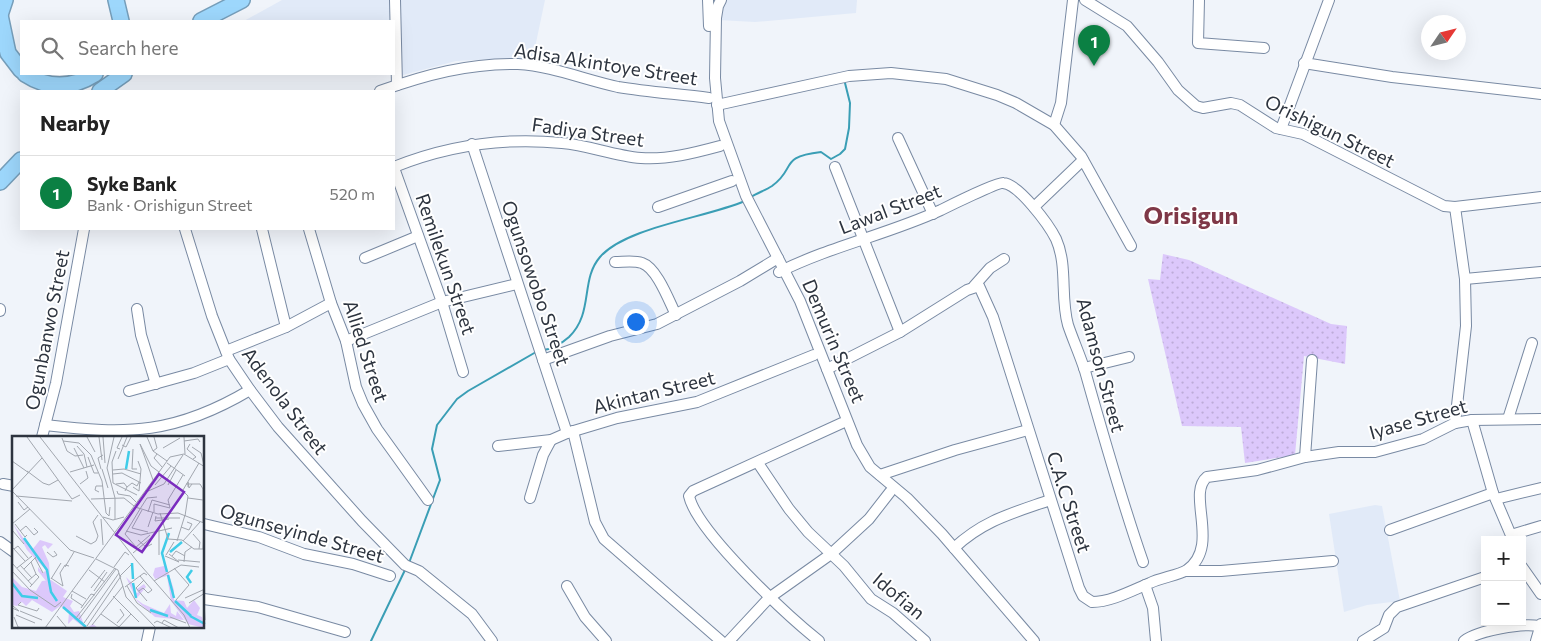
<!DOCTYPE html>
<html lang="en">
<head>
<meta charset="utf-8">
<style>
  body { margin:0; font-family:Commissioner,sans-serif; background:#f6f6f6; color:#222 }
  .controls { position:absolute; right:15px; bottom:15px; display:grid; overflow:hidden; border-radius:0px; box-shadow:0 5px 20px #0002 }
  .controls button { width:45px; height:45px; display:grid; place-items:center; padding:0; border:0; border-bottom:1px solid #e0e0e0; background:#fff; color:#222; font:25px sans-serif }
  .compass { position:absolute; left:1421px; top:15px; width:45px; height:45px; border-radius:50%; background:#fff; box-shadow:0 5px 20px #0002; rotate:55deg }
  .you { position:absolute; left:635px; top:321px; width:18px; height:18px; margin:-12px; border:4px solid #fff; border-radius:50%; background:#1a73e8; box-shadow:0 0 0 8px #1a73e833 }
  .badge { display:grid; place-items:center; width:32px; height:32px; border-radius:50%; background:#0b8043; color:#fff; font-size:16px; font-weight:700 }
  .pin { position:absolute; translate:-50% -41px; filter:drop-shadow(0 1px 2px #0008) }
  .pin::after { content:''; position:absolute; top:26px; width:18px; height:15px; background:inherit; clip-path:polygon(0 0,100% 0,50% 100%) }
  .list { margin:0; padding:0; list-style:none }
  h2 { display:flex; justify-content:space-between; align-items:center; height:65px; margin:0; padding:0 20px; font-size:21px }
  h2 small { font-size:16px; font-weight:400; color:#767676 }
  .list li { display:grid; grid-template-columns:32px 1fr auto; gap:15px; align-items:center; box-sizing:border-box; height:75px; padding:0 20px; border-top:1px solid #e0e0e0 }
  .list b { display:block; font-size:19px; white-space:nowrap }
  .list p { margin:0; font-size:16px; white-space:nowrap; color:#767676 }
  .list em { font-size:16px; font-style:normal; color:#767676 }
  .icon { flex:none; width:28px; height:28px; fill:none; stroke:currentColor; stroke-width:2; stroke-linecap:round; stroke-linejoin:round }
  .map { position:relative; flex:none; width:1541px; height:641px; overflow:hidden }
  .search { position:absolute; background:#fff; box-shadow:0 5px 20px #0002; left:20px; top:20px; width:375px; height:55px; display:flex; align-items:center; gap:12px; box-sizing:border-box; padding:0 18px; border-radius:0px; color:#767676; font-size:19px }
  .panel { position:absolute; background:#fff; box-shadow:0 5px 20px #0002; left:20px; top:90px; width:375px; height:140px; border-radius:0px }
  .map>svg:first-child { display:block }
  .built { fill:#e1eaf8 }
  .grass { fill:url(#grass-dots) }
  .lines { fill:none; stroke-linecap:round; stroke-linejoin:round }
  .stream { stroke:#3a9eb5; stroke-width:2 }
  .minor-casing { stroke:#798aa3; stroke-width:12 }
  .highway-casing { stroke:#769eba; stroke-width:18 }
  .minor { stroke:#fff; stroke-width:10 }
  .highway { stroke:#9dd7fc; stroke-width:15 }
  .labels { text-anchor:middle; stroke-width:4; stroke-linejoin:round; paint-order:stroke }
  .street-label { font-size:19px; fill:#2d343f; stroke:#fff }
  .district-label { font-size:24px; font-weight:bold; fill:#7f3847; stroke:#fff }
  .inset-river { fill:none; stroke:#40cce8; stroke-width:2.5 }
  .inset-road { fill:none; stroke:#a2a7af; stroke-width:1 }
  .view { fill:#7b2cbf; fill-opacity:0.15; stroke:#7b2cbf; stroke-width:2.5 }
  .inset-edge { fill:none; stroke:#2d343f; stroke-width:2.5 }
</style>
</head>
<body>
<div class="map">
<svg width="1541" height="641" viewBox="0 0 1541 641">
  <defs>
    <pattern id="grass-dots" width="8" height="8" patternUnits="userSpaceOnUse" patternTransform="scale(1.25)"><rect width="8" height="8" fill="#dcc8fb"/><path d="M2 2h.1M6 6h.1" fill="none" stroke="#bdacd8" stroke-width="1.8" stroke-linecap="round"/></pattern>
  </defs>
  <rect width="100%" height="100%" fill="#f0f4fa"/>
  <g class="built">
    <polygon points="282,0 545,0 533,57 456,61 392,78 391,74 394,74 394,21 244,21"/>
    <polygon points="720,0 857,0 856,13 755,22 718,20"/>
    <polygon points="1375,505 1382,506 1400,601 1367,605 1344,612 1329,514"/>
  </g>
  <polygon class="grass" points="1163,254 1189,260 1331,324 1347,326 1345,364 1304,356 1295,455 1245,463 1241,427 1182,426 1148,279 1160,280"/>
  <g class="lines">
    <g class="stream">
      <path d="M751,197C757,193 766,190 772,186C797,168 778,157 821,152L831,159L840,154L845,149L849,128L850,103L845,83"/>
      <path d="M543,350C553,349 561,344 569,337C594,313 580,280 600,257C626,227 705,218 745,201"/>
      <polyline points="409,563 440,480 432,449 437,425 457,399 468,391 536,352"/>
      <polyline points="371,641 405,570"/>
    </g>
    <g class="minor-casing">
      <g id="minor">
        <polyline points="395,0 397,85"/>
        <polyline points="708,0 709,26"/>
        <polyline points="721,0 718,6 716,18 715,78 719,121 746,196 800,301 857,445 870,467 907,498 942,534 1034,641"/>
        <polyline points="1085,0 1127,26 1158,62 1178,90 1196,106 1203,108 1231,103 1240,105 1276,128 1303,134 1444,206 1455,207 1541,197"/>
        <polyline points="1199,0 1198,43 1264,48"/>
        <polyline points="1304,63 1392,77 1541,94"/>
        <path d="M380,91C425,75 469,63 518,64C552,66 585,80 618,87C648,92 679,94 709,98"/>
        <polyline points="717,105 849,76 891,73 946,79 997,95 1016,103 1054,125 1081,156 1131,246"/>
        <polyline points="1054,125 1061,103 1073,0"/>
        <polyline points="1281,129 1329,0"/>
        <polyline points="898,138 933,214"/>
        <polyline points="472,144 567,433"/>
        <path d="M394,167C449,145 503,137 562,143C588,145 614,156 641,158C667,160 694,153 720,146"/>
        <polyline points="835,167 900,332"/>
        <polyline points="394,168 442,302 463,372"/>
        <polyline points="658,207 732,181"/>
        <polyline points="1034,207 1083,160"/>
        <polyline points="1455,207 1465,279 1466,326 1455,423"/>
        <polyline points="185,229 212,316 229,359 250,390 278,427 362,521 405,565 419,571 472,614 492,641"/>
        <polyline points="262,229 286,327"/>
        <polyline points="309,229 331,303 346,341 356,387 363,404 377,429 428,500"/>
        <polyline points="365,258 418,236"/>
        <path d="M615,262C623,262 634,260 642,263C657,268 669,301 676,315"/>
        <path d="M779,272C831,246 889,234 941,210C949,206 998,182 1003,183C1019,184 1049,225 1056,239C1068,266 1060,297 1068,325C1073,340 1080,355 1085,371C1103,435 1121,499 1143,562"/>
        <polyline points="1465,279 1541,272"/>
        <polyline points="974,286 990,268 1004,259"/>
        <polyline points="137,309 141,335 156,384"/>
        <polyline points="0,311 0,309"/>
        <polyline points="346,341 442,302 517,284"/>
        <polyline points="226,351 286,327 331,303"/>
        <polyline points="543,360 610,336 657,324 740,281 778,258"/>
        <polyline points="1084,368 1129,357"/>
        <path d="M827,369L900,332L967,290L979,286L993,317L1079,588L1083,596L1092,602C1111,602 1133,590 1150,583C1160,578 1179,575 1187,570C1221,546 1186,494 1207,477L1257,470L1305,457L1339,452H1375L1423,439L1455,423L1472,420L1541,419"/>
        <polyline points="129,391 194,373 229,359"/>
        <polyline points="1508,419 1532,343"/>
        <polyline points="1472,420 1493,493 1513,540"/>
        <path d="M45,425C128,435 176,434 250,390"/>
        <polyline points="573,431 595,522 604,539 721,641"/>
        <polyline points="42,437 56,383 84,229"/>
        <polyline points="498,446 551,440 567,433 617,418 697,402 814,355"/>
        <polyline points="1305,457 1312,360"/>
        <polyline points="758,463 789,509 808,532 844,566 871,599 893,613 925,641"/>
        <polyline points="880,475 955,450 1028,430"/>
        <polyline points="3,484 14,486"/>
        <polyline points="530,498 543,455 551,440"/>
        <polyline points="1496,499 1541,488"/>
        <polyline points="204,524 259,537 304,554 353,564 390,576"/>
        <polyline points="1390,530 1493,493"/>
        <polyline points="1511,535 1541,526"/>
        <polyline points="0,542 14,552"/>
        <path d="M954,548C984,520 1013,513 1050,500"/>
        <polyline points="1522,567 1541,594"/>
        <polyline points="1186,571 1221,571 1333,561"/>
        <polyline points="1145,585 1153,608 1156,641"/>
        <polyline points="567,586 585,617 606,641"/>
        <polyline points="204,599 258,607 345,632"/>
        <polyline points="147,641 150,627"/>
        <polyline points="729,641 769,598 831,554 869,519 890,492"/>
        <path d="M819,641C788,616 697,532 689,496L693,491L842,423"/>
        <polyline points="1363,641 1384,628 1389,615 1397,607 1485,577"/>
        <path d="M1464,641C1479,630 1522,623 1539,626"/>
        <polyline points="1536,641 1541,624"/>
      </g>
    </g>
    <g class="highway-casing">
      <g id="highway">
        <polyline points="116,0 121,21"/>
        <polyline points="0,15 8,53 21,70"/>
        <polyline points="0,15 5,0"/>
        <polyline points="201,21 242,0"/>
        <path d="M25,74C48,89 71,89 95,74"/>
        <polyline points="100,91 124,74"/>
        <polyline points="0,182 21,160"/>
      </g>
    </g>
    <use href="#minor" class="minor"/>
    <use href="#highway" class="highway"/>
  </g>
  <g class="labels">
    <g class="street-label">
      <text transform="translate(606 64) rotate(9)" y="7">Adisa Akintoye Street</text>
      <text transform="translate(1330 131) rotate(26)" y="7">Orishigun Street</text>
      <text transform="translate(588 132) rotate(8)" y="7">Fadiya Street</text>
      <text transform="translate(890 209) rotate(-21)" y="7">Lawal Street</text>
      <text transform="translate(446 264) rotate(71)" y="7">Remilekun Street</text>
      <text transform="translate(536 283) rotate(71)" y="7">Ogunsowobo Street</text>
      <text transform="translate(47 330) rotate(-79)" y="7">Ogunbanwo Street</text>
      <text transform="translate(834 341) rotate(67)" y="7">Demurin Street</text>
      <text transform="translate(366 351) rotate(72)" y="7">Allied Street</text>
      <text transform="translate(1101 365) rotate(75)" y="7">Adamson Street</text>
      <text transform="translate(654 392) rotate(-14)" y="7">Akintan Street</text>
      <text transform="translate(285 401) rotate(53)" y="7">Adenola Street</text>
      <text transform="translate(1418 419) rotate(-16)" y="7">Iyase Street</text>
      <text transform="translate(1069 502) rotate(72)" y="7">C.A.C Street</text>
      <text transform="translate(302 533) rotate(16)" y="7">Ogunseyinde Street</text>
      <text transform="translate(899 596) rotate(40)" y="7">Idofian</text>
    </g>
    <g class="district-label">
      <text x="1191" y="224">Orisigun</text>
    </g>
  </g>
  <g transform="translate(12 436)">
    <rect width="192" height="192" fill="#f0f4fa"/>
    <path d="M1,88L20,114L28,104L41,108L36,113L33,109L30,111L37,127L38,145H34L26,135V131L31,137L34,134L15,114ZM150,117L162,154V164L172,165L175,172L182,164L188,172L185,179L190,181L192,192L176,188L159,165L155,140L143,143L141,139L143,132L152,130ZM114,141L121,148L122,156L126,157L125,153L132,148L134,151L124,163L131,168L152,177L158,168L159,177L164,180L165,175L172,184L143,181L125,165Z" fill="#dcc8fb"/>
    <path d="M0,141L10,151L24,155L30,145L39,144L55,155L51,161L61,165L58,170L62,176L67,175L72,189L75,192L81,188L86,192H73L61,183L56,188L57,176L48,170L40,176L20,164L14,170L10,166L5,170L0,169Z" fill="#dcc8fb"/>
    <path class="inset-river" d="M114,33L117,15M12,102L35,134L39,156L45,165M158,116L170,106M120,127L121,143M155,136L150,117L157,97M156,139L162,162M0,147L10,160L26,162M121,147L124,162M179,147L175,141L180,134M163,165L179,180M51,171L74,191M138,174L156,180M178,180L193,188"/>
    <path class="inset-road" d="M15,1L60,63L68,59M28,1L124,124L172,179L178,192M75,1L83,16M87,1L90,24M91,1L93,27M102,1L95,32L103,62M135,1L141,15L155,25M172,1L173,18M50,2L55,15L63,20L71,19M51,5L67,7L79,19L90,45L94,77L97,80L98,71M172,5L186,3L188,6M128,8L141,44M128,8L139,30L147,36M178,8L175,13L184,21L181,23M110,9L114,11L119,1M65,10L72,18L75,31M180,11L189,17L192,29M62,12L72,32M151,12L168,2M108,13L105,12L110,1M121,13L120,33H125M104,15L100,26L101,47L125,59M141,15L145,12L142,1M145,18L142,22L150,31M76,21L82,37H86M106,23L115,1M0,25L17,37M155,27L173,40M89,33L86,22L91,19M90,33L96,52M101,34L112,33L129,38M15,35L31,47M58,36L82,29M101,38L110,37L129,47M31,47L37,49L46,44M68,48L76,42L74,35M104,48L112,47L115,51L113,55M174,48H188L191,53V87M143,49L159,30M156,49L164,34M115,51L120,47L125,50L127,46M121,51L127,55L129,33L126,25M176,51V46L177,52L180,48M0,54L30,22M171,54L187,27M0,55L58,114L82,122M105,55L106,58L118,60L124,66M171,55L176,60L173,80M87,56L83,54L84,50H91M134,56L152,48L171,19M4,60L60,65M103,62V83M176,62L191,64M79,63L112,62L122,70M6,66L12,74L16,71M123,71L146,78L166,77L192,87L191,113M128,73L135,62L145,61M130,74L120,92L136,96M136,76L140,64L158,69M142,76V68L158,72L156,64L171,39M148,77L156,103L170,104L182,113H193M144,80L143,85L157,83M91,81L101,84L112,81M143,82H168M89,83L91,109M0,88L18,73M3,88L13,101L15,99M136,91L141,76M169,91L177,94L180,88L175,86M0,94L12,108M8,95L14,90L22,99L26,96L22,92M114,95L129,99L160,92M181,98L188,106L187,113M64,100L79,108L84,105L86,100L81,86L86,79M126,104L134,111L140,108M165,105L173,79M171,105L188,86M124,111L113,98L128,73M1,112L13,125M123,112L138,99M2,113L6,110L16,122M35,116L41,121L45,119L42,115M121,117L139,102M147,119V92M154,119L162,106M153,120L167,126L157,118M160,120L164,115L173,120M23,122L31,137M84,123L106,134L114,161L144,192M166,124L188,126M172,126L173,116L180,111M0,127L20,149M8,129L20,142M53,131L62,116M102,131L113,116L117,119M5,132L20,120M162,132L177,149L164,164M12,133L24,121M77,134L93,146M0,135L18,154L43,171L49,166M108,140L119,129M39,142L51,150L48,137L53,129L57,130M39,143L49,127M132,144L124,152L135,165M16,145L24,138L19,126M142,145L169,129L187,131M115,150L125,167L139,177M18,151L27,141L24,138M113,151L132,137L135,139M79,152L93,134M60,155L74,163M82,155L95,136M127,155L131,152L136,157L140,154L128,140M60,158L59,162L71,170M101,160L127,186M173,162L193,153M192,165L193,184M9,166L6,169L25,175L27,172M177,167L193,157M0,172L7,175L1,170M69,172L79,158L83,159M8,175L30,184M89,178L107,191M4,179L23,187M45,180L55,192M2,181L6,191L11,192M158,181L174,187M64,182L103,132M67,183L104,133M72,187L107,137M105,187L112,179L108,173M142,187L145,185L160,192M150,187L152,184L167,192M80,189L111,150M75,190L109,140M33,192L158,21L172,18L193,31M106,192L119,178"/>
    <path class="view" d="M147,38L172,56L130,116L104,99Z"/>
    <rect width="192" height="192" class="inset-edge"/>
  </g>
</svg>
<div class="controls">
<button>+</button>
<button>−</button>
</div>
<svg class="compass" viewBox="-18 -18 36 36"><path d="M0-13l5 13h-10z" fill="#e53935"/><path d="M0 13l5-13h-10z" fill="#767676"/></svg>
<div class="you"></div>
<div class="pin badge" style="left:1094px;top:66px">1</div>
<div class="search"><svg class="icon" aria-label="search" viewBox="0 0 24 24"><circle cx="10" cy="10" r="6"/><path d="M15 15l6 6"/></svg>Search here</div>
<section class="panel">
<h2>Nearby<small></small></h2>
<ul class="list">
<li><span class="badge">1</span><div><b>Syke Bank</b><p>Bank · Orishigun Street</p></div><em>520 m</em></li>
</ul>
</section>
</div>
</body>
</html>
